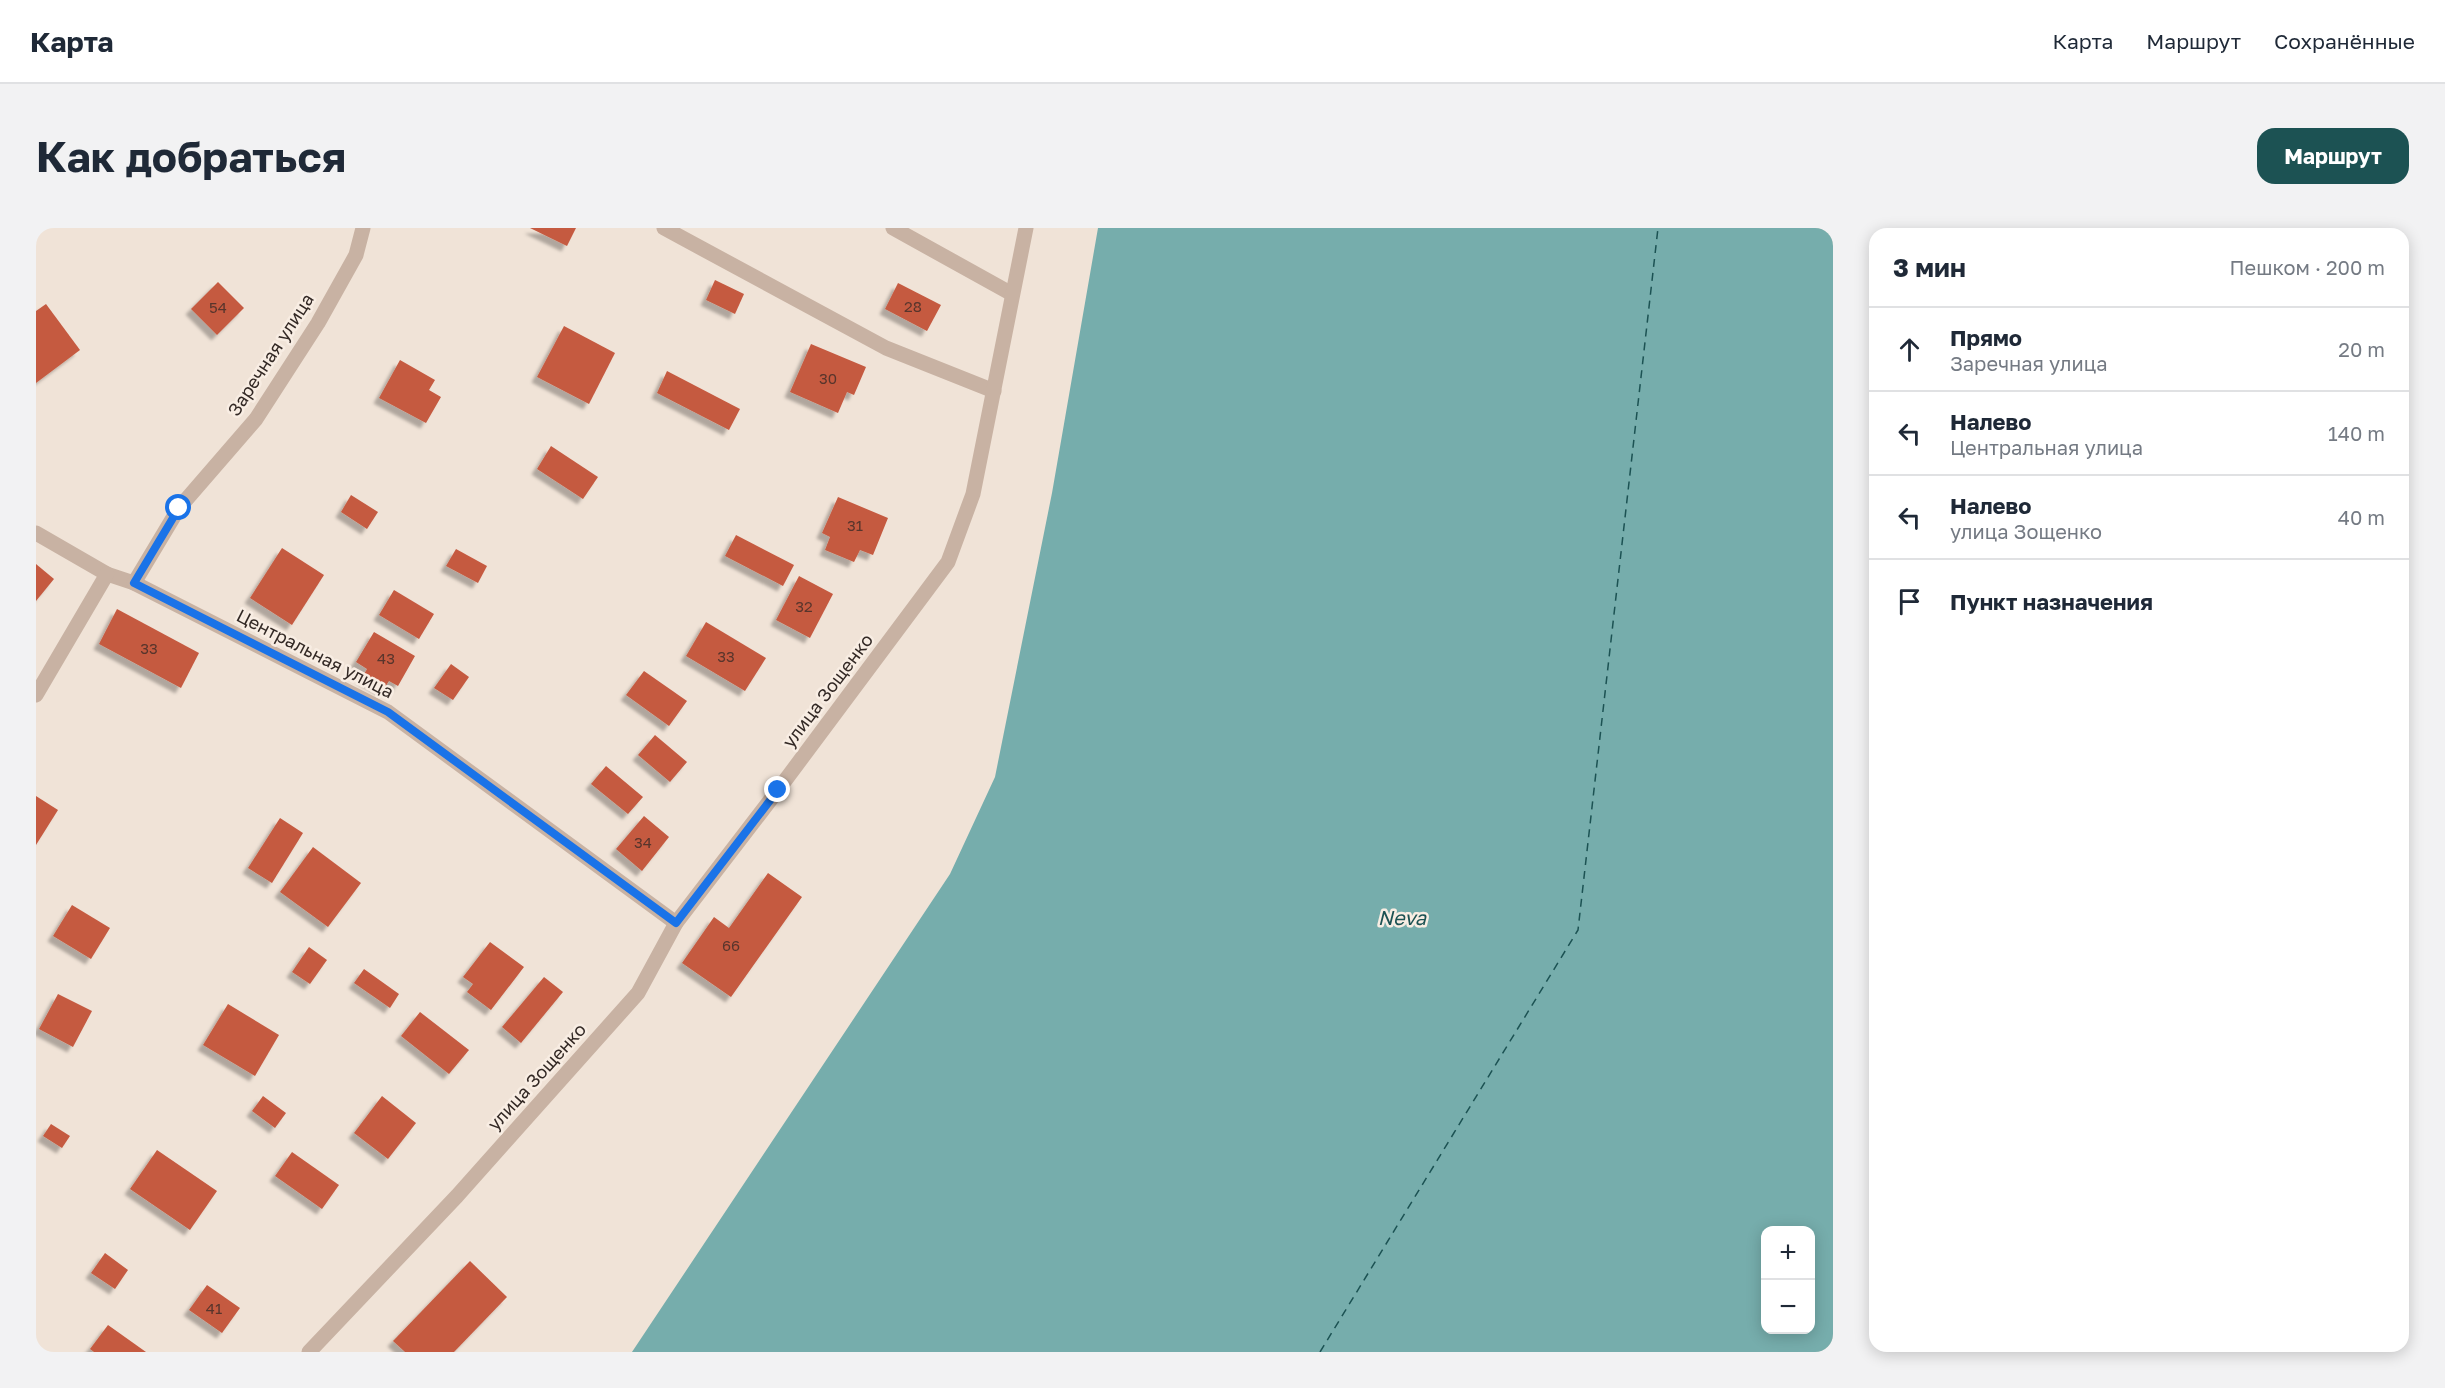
<!DOCTYPE html>
<html lang="ru">
<head>
<meta charset="utf-8">
<style>
  body { margin:0; font-family:"Golos Text",sans-serif; background:#f2f2f3; color:#1f2937 }
  .controls { position:absolute; right:18px; bottom:18px; display:grid; overflow:hidden; border-radius:12px; box-shadow:0 3px 15px #0003 }
  .controls button { width:54px; height:54px; display:grid; place-items:center; padding:0; border:0; border-bottom:2px solid #e0e1e3; background:#fff; color:#1f2937; font:30px sans-serif }
  .stop { position:absolute; width:18px; height:18px; margin:-14px; border:4px solid #1a73e8; border-radius:50%; background:#fff }
  .stop.end { background:#1a73e8; border-color:#fff; box-shadow:0 2px 6px #0008 }
  .list { margin:0; padding:0; list-style:none }
  h2 { display:flex; justify-content:space-between; align-items:center; height:78px; margin:0; padding:0 24px; font-size:26px }
  h2 small { font-size:20px; font-weight:400; color:#747a83 }
  .list li { display:grid; grid-template-columns:39px 1fr auto; gap:18px; align-items:center; box-sizing:border-box; height:84px; padding:0 24px; border-top:2px solid #e0e1e3 }
  .list b { display:block; font-size:22px; white-space:nowrap }
  .list p { margin:0; font-size:20px; white-space:nowrap; color:#747a83 }
  .list em { font-size:20px; font-style:normal; color:#747a83 }
  .icon { flex:none; width:33px; height:33px; fill:none; stroke:currentColor; stroke-width:2; stroke-linecap:round; stroke-linejoin:round }
  .map { position:relative; flex:none; width:1797px; height:1124px; overflow:hidden; border-radius:18px }
  header { display:flex; align-items:center; gap:36px; box-sizing:border-box; height:84px; padding:0 30px; background:#fff; border-bottom:2px solid #e0e1e3 }
  header strong { font-size:28px }
  nav { display:flex; gap:33px; margin-inline-start:auto; font-size:21px }
  .intro { display:flex; align-items:center; justify-content:space-between; box-sizing:border-box; height:144px; padding:0 36px }
  h1 { margin:0; font-size:42px }
  .button { padding:15px 27px; border-radius:18px; background:#1c5253; color:#fff; font-size:21px; font-weight:700 }
  main { display:flex; gap:36px; padding:0 36px }
  aside { flex:1; background:#fff; border-radius:18px; box-shadow:0 3px 15px #0003 }
  .map>svg:first-child { display:block }
  .water { fill:#76adac; fill-rule:evenodd }
  .lines { fill:none; stroke-linecap:round; stroke-linejoin:round }
  .ferry { stroke:#1c5253; stroke-width:1.5; stroke-dasharray:8 6; stroke-linecap:butt }
  .building { fill:#c55a40; filter:url(#shadow) }
  .minor { stroke:#c8b2a3; stroke-width:15 }
  .route { stroke:#1a73e8; stroke-width:8 }
  .labels { text-anchor:middle; stroke-width:5; stroke-linejoin:round; paint-order:stroke }
  .number-label { font-size:15px; fill:#58352c }
  .street-label { font-size:18px; fill:#332925; stroke:#f8ede3 }
  .water-label { font-size:20px; font-style:italic; fill:#1c5253; stroke:#f8ede3 }
</style>
</head>
<body>
<header>
<strong>Карта</strong>
<nav><a>Карта</a><a>Маршрут</a><a>Сохранённые</a></nav>
</header>
<div class="intro"><h1>Как добраться</h1><a class="button">Маршрут</a></div>
<main>
<div class="map">
<svg width="1797" height="1124" viewBox="0 0 1797 1124">
  <defs>
    <filter id="shadow"><feDropShadow dx="-5.5" dy="5.5" stdDeviation="1.5" flood-color="#0004"/></filter>
  </defs>
  <rect width="100%" height="100%" fill="#f0e3d7"/>
  <path class="water" d="M1062,0H1797V1124H596L914,646L959,549L1016,265ZM1730,1002H1774V1102H1730Z"/>
  <g class="lines">
    <polyline class="ferry" points="1284,1124 1542,702 1622,0"/>
  </g>
  <g class="building">
    <polygon points="494,0 540,0 531,18"/>
    <polygon points="679,52 708,66 699,86 670,72"/>
    <polygon points="182,54 208,80 181,107 155,81"/>
    <polygon points="862,55 905,77 891,103 849,81"/>
    <polygon points="10,76 44,122 0,155 0,83"/>
    <polygon points="528,98 579,125 553,176 501,149"/>
    <polygon points="775,116 830,139 818,167 811,164 802,185 754,164"/>
    <polygon points="364,132 399,152 393,162 405,169 390,195 343,170"/>
    <polygon points="631,143 704,181 693,202 621,165"/>
    <polygon points="515,218 562,249 547,271 501,241"/>
    <polygon points="315,267 342,284 331,301 305,284"/>
    <polygon points="802,269 852,290 837,327 824,322 818,334 789,322 794,309 786,305"/>
    <polygon points="700,307 758,337 747,358 689,328"/>
    <polygon points="246,320 288,347 256,397 214,370"/>
    <polygon points="420,321 451,338 442,355 410,338"/>
    <polygon points="0,336 18,351 0,373"/>
    <polygon points="763,348 797,366 774,410 740,392"/>
    <polygon points="358,362 398,386 383,411 343,387"/>
    <polygon points="81,381 163,425 145,460 63,416"/>
    <polygon points="670,394 730,430 709,463 650,428"/>
    <polygon points="338,404 379,428 362,458 353,453 347,462 326,450 331,441 320,434"/>
    <polygon points="415,436 433,449 417,472 398,460"/>
    <polygon points="608,443 651,473 633,498 590,467"/>
    <polygon points="619,507 651,534 634,554 602,527"/>
    <polygon points="570,538 607,569 592,586 555,556"/>
    <polygon points="0,568 22,582 0,617"/>
    <polygon points="608,588 633,609 606,643 580,621"/>
    <polygon points="244,590 267,605 236,655 212,640"/>
    <polygon points="277,619 325,655 292,699 244,664"/>
    <polygon points="732,645 766,669 695,769 646,735 678,689 693,700"/>
    <polygon points="36,677 74,700 55,731 17,708"/>
    <polygon points="454,714 488,739 455,782 431,764 437,756 427,749"/>
    <polygon points="273,719 291,732 274,756 256,744"/>
    <polygon points="328,741 363,766 354,780 318,755"/>
    <polygon points="508,749 527,764 485,815 466,799"/>
    <polygon points="22,766 56,783 37,819 3,801"/>
    <polygon points="192,776 243,807 219,848 167,817"/>
    <polygon points="384,784 433,822 413,846 365,808"/>
    <polygon points="227,868 250,885 239,900 216,883"/>
    <polygon points="346,868 380,895 352,931 318,905"/>
    <polygon points="15,896 34,908 26,920 7,908"/>
    <polygon points="121,922 181,963 154,1002 94,961"/>
    <polygon points="256,924 303,957 286,981 239,948"/>
    <polygon points="69,1025 92,1042 79,1061 55,1045"/>
    <polygon points="434,1033 471,1069 418,1124 369,1124 357,1113"/>
    <polygon points="171,1057 204,1080 186,1105 153,1082"/>
    <polygon points="72,1097 110,1124 58,1124 54,1121"/>
  </g>
  <g class="lines">
    <g class="minor">
      <polyline points="628,0 850,120 958,163"/>
      <polyline points="857,0 976,66"/>
      <polyline points="0,305 71,346 98,355 352,484 640,695"/>
      <polyline points="98,355 143,280 220,191 282,95 320,27 327,0"/>
      <polyline points="0,467 71,346"/>
      <polyline points="273,1124 421,968 602,765 640,695 742,562 912,334 937,266 990,0"/>
    </g>
  </g>
  <g class="lines">
    <polyline class="route" points="143,280 98,355 352,484 640,695 742,562"/>
  </g>
  <g class="labels">
    <g class="number-label">
      <text x="877" y="84">28</text>
      <text x="182" y="85">54</text>
      <text x="792" y="156">30</text>
      <text x="819" y="303">31</text>
      <text x="768" y="384">32</text>
      <text x="113" y="426">33</text>
      <text x="690" y="434">33</text>
      <text x="350" y="436">43</text>
      <text x="607" y="620">34</text>
      <text x="695" y="723">66</text>
      <text x="178" y="1086">41</text>
    </g>
    <g class="street-label">
      <text transform="translate(235 127) rotate(-57)" y="6">Заречная улица</text>
      <text transform="translate(279 426) rotate(27)" y="6">Центральная улица</text>
      <text transform="translate(792 463) rotate(-53)" y="6">улица Зощенко</text>
      <text transform="translate(501 849) rotate(-48)" y="6">улица Зощенко</text>
    </g>
    <g class="water-label">
      <text x="1366" y="697">Neva</text>
    </g>
  </g>
</svg>
<div class="controls">
<button>+</button>
<button>−</button>
</div>
<div class="stop" style="left:143px;top:280px"></div>
<div class="stop end" style="left:742px;top:562px"></div>
</div>
<aside>
<h2>3 мин<small>Пешком · 200 m</small></h2>
<ul class="list">
<li><svg class="icon" aria-label="ahead" viewBox="0 0 24 24"><path d="M12 20V5M6 11l6-6 6 6"/></svg><div><b>Прямо</b><p>Заречная улица</p></div><em>20 m</em></li>
<li><svg class="icon" aria-label="left" viewBox="0 0 24 24"><path d="M17 20v-9H6M10 6l-5 5 5 5"/></svg><div><b>Налево</b><p>Центральная улица</p></div><em>140 m</em></li>
<li><svg class="icon" aria-label="left" viewBox="0 0 24 24"><path d="M17 20v-9H6M10 6l-5 5 5 5"/></svg><div><b>Налево</b><p>улица Зощенко</p></div><em>40 m</em></li>
<li><svg class="icon" aria-label="arrive" viewBox="0 0 24 24"><path d="M6 21V4h12l-3 4 3 4H6"/></svg><div><b>Пункт назначения</b></div></li>
</ul>
</aside>
</main>
</body>
</html>
